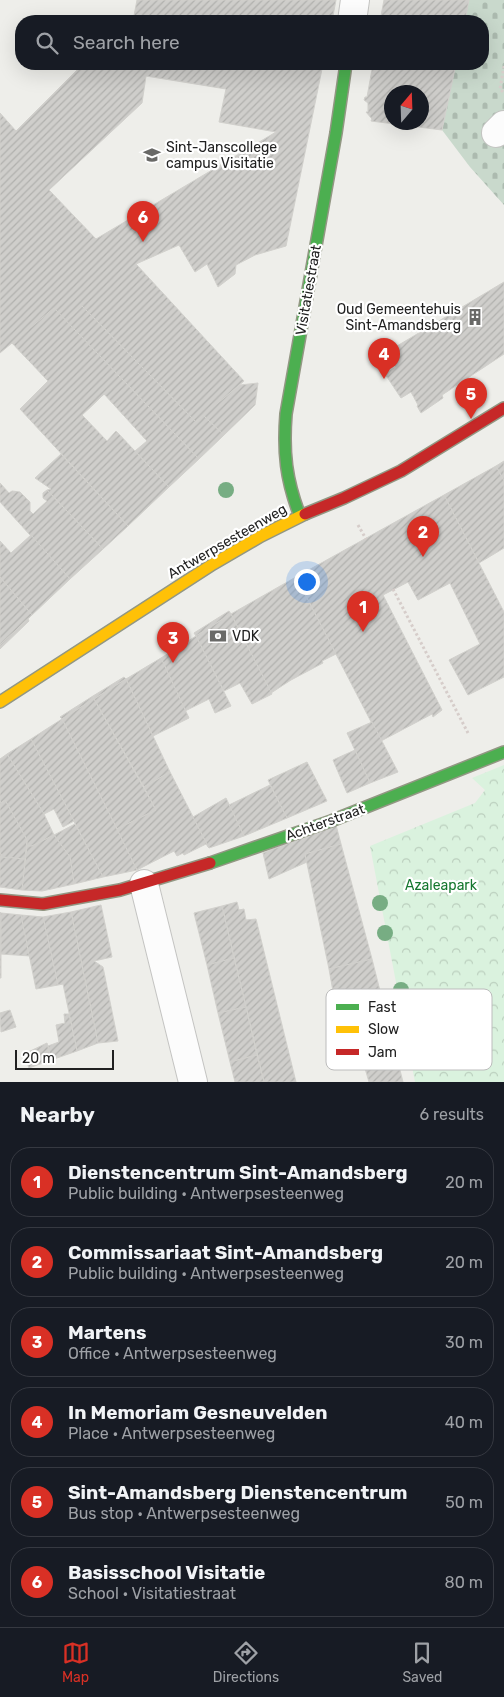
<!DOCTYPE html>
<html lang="en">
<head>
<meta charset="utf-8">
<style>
  body { margin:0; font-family:Rubik,sans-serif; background:#242831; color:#f1f3f6 }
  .compass { position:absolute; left:384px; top:85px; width:45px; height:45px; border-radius:50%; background:#171b24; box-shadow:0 5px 20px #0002; rotate:19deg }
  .scale { position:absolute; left:15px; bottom:12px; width:99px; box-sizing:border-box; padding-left:5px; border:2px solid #212121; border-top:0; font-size:14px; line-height:18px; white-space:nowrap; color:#212121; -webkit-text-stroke:4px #fff; paint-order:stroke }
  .you { position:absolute; left:306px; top:581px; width:18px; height:18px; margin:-12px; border:4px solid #fff; border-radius:50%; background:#1a73e8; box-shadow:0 0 0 8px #1a73e833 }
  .badge { display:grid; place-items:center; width:32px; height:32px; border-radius:50%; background:#d93025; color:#fff; font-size:16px; font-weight:700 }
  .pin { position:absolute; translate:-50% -41px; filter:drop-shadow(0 1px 2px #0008) }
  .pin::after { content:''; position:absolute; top:26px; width:18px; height:15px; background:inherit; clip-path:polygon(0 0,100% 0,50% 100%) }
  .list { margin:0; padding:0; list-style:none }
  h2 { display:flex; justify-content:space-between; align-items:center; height:65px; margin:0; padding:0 20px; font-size:21px }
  h2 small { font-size:16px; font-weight:400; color:#9ea1a6 }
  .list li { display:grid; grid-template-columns:32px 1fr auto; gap:15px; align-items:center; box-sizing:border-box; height:70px; margin:0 10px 10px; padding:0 10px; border:1px solid #363941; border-radius:20px }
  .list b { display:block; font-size:19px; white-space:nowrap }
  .list p { margin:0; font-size:16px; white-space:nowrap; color:#9ea1a6 }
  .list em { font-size:16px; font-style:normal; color:#9ea1a6 }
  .icon { flex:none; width:28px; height:28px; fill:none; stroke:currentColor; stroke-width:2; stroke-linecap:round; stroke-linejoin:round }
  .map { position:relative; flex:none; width:504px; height:1082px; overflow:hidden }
  .search { position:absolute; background:#171b24; box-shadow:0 5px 20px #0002; left:15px; right:15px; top:15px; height:55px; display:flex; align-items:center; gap:12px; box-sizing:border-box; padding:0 18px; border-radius:20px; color:#9ea1a6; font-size:19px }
  .sheet { height:545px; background:#171b24 }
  nav { display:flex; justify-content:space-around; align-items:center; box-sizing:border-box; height:70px; border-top:1px solid #363941; background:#171b24; font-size:14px; color:#9ea1a6 }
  nav a { display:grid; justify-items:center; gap:2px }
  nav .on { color:#d93025 }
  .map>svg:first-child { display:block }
  .cemetery { fill:url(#cemetery-stones) }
  .park { fill:url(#park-crowns) }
  .building { fill:url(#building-hatch); stroke:#d1d0cc; fill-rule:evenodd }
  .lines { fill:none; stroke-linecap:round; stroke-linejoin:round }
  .street-casing { stroke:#c4c4c2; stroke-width:30 }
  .fast-casing { stroke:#929783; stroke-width:14 }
  .slow-casing { stroke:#929783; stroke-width:14 }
  .jam-casing { stroke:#929783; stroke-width:14 }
  .path { stroke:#d6cdca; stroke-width:3; stroke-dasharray:2.5 2.5; stroke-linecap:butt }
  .street { stroke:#fcfcfc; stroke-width:28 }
  .fast { stroke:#4caf50; stroke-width:11 }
  .slow { stroke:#ffc107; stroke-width:11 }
  .jam { stroke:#c62828; stroke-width:11 }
  .tree { fill:#77ad83 }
  .labels { text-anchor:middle; stroke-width:4.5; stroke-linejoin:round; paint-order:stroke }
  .poi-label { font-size:14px; fill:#212121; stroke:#fff; text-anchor:start }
  .street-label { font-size:14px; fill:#212121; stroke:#fff }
  .park-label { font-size:14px; fill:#16772f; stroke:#fff }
  .key { fill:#fff; stroke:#bcbcbc; stroke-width:1 }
  .key-label { font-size:14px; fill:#212121 }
</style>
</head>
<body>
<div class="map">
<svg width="504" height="1082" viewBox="0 0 504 1082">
  <defs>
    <pattern id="cemetery-stones" width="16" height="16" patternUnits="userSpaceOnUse" patternTransform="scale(1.25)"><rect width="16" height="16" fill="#c9d9cc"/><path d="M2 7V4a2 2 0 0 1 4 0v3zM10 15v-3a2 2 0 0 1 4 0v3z" fill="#acbaaf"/></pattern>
    <pattern id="park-crowns" width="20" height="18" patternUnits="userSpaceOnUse" patternTransform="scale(1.25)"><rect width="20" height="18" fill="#daf2de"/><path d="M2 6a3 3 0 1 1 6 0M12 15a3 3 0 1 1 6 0" fill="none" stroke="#bbcfbe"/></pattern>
    <pattern id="building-hatch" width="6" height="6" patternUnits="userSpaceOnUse" patternTransform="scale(1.25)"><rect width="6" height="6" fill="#cfcecb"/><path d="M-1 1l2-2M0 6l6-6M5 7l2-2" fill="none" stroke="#b1b1ae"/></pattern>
  </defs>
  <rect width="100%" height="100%" fill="#eeeeea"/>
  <polygon class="cemetery" points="469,0 504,0 504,205 470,167 442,130 456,64 483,64 483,21 465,21"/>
  <polygon class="park" points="504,765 504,1082 415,1082 370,846 475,803 485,790 472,778"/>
  <g class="building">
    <polygon points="137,0 336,0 332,21 133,21"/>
    <polygon points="384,0 469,0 465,21 380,21"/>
    <path d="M83,64H323L286,246L255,255L236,265L235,274L218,287L207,264L195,272L179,245L136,264L244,381L196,422L82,306L66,321L121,378L82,415L12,343L0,353V113L16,131ZM146,76L226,89L219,122L276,132L96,239L49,190L142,103Z"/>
    <path d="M373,64H456L442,130L371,121L372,119L366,112H368V103L364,100L365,97H367ZM392,92H422V122H392Z"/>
    <polygon points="504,282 504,354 442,395 443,398 421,413 417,406 418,405 411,392 401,398 385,374 396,367 387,355 389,355 387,352"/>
    <polygon points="82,306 196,422 203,415 224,435 199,459 66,321"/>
    <polygon points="54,308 121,378 82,415 107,441 116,431 169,487 128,526 20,409 48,381 12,343"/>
    <polygon points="121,378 199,459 169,487 135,451 147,441 104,394"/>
    <polygon points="258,383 255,405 224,435 203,415 240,385"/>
    <polygon points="61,454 128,526 103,549 47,490 51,489 35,478"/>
    <polygon points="504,461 504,481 496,466"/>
    <polygon points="496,466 504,481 504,548 479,563 444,495"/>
    <polygon points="0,483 9,493 12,491 20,492 30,502 30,511 33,514 47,501 43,498 43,493 47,490 103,549 70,579 0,502"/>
    <polygon points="444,495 504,612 504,677 468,695 449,660 480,644 450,583 418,600 408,582 383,595 442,710 433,717 432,714 381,741 296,577"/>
    <polygon points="31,535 70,579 32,615 0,577 0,541 11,553"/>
    <polygon points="0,577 32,615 0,645"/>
    <polygon points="296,577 336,654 322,661 323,663 291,680 271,693 231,614"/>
    <polygon points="229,611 231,614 196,636 194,633"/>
    <polygon points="231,614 272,694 252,704 240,683 224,691 196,636"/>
    <polygon points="28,619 29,621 0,649 0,645"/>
    <polygon points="196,636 231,706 215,713 209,699 185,711 161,658"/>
    <polygon points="161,658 189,718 153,736 126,679"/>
    <polygon points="124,677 126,679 94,699 93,696"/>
    <polygon points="126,679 170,772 144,787 94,699"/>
    <polygon points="93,696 94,699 62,719 60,717"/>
    <polygon points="94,699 156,810 117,829 62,719"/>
    <polygon points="62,719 117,829 137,870 103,877 31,739"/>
    <polygon points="372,722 398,772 370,783 347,733"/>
    <polygon points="31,739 74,821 63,827 54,809 44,814 7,754"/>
    <polygon points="355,750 370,783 347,793 333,760"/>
    <polygon points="7,754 44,814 54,835 32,846 27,846 27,840 5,800 1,803 0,801 0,759"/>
    <polygon points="307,762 327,801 287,818 268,780"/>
    <polygon points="170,772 209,848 206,844 184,855 183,853 177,856 174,851 137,870 117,829 156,810 144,787"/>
    <polygon points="270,785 287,818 244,836 229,805"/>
    <polygon points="226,798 244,836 209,848 193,817"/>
    <polygon points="5,800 27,840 25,859 2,857 0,852 0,801 1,803"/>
    <polygon points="75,824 103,877 74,884 70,857 54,835"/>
    <polygon points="336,825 341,844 305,854 307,862 269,879 263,853"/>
    <polygon points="54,835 70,857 74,884 42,891 22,890 27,846 32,846"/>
    <polygon points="341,844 372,959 329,969 305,854"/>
    <polygon points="0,852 2,857 25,859 22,890 0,887"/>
    <polygon points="237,902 239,910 244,909 246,920 256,919 296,1082 264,1082 222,906"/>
    <polygon points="101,905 112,957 94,961 103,967 118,1041 98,1043 71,912"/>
    <polygon points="222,906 234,958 207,965 194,913"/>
    <polygon points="0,912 1,913 1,978 0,978"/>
    <polygon points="71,912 98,1043 77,1051 63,984 58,985 43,917"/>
    <polygon points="1,913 21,915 30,956 1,954"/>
    <polygon points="21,915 43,917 58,985 36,989"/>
    <polygon points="234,958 246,1007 218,1013 207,965"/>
    <polygon points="372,959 403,1082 369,1082 343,994 334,997 329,969"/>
    <polygon points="246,1007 257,1055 230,1062 218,1013"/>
    <polygon points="10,1010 16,1027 1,1032 0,1013"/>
    <polygon points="64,1014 69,1014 77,1051 51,1060 48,1046 59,1042 56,1025 65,1023"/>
    <polygon points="47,1043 51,1060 29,1068 24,1054"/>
    <polygon points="257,1055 264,1082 235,1082 230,1062"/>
  </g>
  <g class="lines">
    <g class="street-casing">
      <g id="street">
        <polyline points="352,21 355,0"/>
        <polyline points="496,133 504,125"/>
        <polyline points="144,884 193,1082"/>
      </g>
    </g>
    <g class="fast-casing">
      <g id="fast">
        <path d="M300,516C286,480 283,452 286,414L336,133L346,64"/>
        <polyline points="210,863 331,821 504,752"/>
      </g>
    </g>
    <g class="slow-casing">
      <polyline id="slow" points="0,702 213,564 261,536 305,514"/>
    </g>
    <g class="jam-casing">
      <g id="jam">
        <polyline points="305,514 344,498 401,471 504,408"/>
        <polyline points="0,900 43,904 120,890 210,863"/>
      </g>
    </g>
    <g class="path">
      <polyline points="504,66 500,89 504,93"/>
      <polyline points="358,525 366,539"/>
      <polyline points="393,589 468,733"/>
    </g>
    <use href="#street" class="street"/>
    <use href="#fast" class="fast"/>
    <use href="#slow" class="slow"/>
    <use href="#jam" class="jam"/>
  </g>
  <g class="tree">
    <circle cx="226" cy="490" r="8"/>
    <circle cx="380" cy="903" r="8"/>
    <circle cx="385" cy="933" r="8"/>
    <circle cx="401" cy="990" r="8"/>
  </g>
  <defs>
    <g id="school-bare" transform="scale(1.35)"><path d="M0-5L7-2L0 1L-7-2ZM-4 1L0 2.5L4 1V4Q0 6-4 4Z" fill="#696967" stroke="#fff" stroke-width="2.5" paint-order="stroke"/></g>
    <g id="building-bare" transform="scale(1.35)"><path d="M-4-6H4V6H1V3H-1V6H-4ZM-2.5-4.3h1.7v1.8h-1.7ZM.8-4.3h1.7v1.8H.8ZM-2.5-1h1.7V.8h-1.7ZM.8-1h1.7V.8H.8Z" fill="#696967" stroke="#fff" stroke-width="2.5" paint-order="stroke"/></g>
    <g id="bank-bare" transform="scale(1.35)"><path d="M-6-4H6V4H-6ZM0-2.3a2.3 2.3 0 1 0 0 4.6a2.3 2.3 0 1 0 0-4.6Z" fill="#696967" stroke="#fff" stroke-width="2.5" paint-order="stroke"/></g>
  </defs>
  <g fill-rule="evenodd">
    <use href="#school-bare" x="152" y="155"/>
    <use href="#building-bare" x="475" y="317"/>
    <use href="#bank-bare" x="218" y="636"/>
  </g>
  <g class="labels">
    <g class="poi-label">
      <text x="166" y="152">Sint-Janscollege<tspan x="166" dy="16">campus Visitatie</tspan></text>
      <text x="461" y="314" text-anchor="end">Oud Gemeentehuis<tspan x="461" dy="16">Sint-Amandsberg</tspan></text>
      <text x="232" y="641">VDK</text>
    </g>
    <g class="street-label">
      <text transform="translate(308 290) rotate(-80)" y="5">Visitatiestraat</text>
      <text transform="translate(227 541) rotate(-30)" y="5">Antwerpsesteenweg</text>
      <text transform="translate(325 822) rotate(-20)" y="5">Achterstraat</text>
    </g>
    <g class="park-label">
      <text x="441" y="890">Azaleapark</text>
    </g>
  </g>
  <rect x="326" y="989" width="166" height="81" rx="8" class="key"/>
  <rect x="336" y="1004" width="23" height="6" fill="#4caf50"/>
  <rect x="336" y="1026" width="23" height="7" fill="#ffc107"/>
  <rect x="336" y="1049" width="23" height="6" fill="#c62828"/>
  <g class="key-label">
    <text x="368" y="1012">Fast</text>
    <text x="368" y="1034">Slow</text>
    <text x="368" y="1057">Jam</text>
  </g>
</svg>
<svg class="compass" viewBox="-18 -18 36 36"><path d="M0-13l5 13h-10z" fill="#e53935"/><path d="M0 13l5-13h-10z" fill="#9ea1a6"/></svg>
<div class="scale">20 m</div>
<div class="you"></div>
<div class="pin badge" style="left:363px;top:632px">1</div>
<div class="pin badge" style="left:423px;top:557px">2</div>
<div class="pin badge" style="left:173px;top:663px">3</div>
<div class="pin badge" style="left:384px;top:379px">4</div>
<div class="pin badge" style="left:471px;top:419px">5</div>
<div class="pin badge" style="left:143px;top:242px">6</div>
<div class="search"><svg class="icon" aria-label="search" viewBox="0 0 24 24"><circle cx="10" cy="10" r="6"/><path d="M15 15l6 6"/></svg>Search here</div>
</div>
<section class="sheet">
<h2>Nearby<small>6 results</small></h2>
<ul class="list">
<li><span class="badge">1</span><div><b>Dienstencentrum Sint-Amandsberg</b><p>Public building · Antwerpsesteenweg</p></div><em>20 m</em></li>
<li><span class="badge">2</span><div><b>Commissariaat Sint-Amandsberg</b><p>Public building · Antwerpsesteenweg</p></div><em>20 m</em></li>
<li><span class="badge">3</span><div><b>Martens</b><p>Office · Antwerpsesteenweg</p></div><em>30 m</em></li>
<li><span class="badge">4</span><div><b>In Memoriam Gesneuvelden</b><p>Place · Antwerpsesteenweg</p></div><em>40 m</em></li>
<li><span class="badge">5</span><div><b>Sint-Amandsberg Dienstencentrum</b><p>Bus stop · Antwerpsesteenweg</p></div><em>50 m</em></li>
<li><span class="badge">6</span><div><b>Basisschool Visitatie</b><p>School · Visitatiestraat</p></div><em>80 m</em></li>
</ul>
</section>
<nav>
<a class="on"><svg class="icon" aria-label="map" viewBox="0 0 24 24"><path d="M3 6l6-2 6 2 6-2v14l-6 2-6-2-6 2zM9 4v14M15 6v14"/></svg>Map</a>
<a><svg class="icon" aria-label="directions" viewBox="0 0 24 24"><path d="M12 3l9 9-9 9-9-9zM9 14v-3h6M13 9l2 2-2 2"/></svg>Directions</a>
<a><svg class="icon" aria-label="saved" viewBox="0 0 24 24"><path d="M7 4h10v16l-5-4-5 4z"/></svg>Saved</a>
</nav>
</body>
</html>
